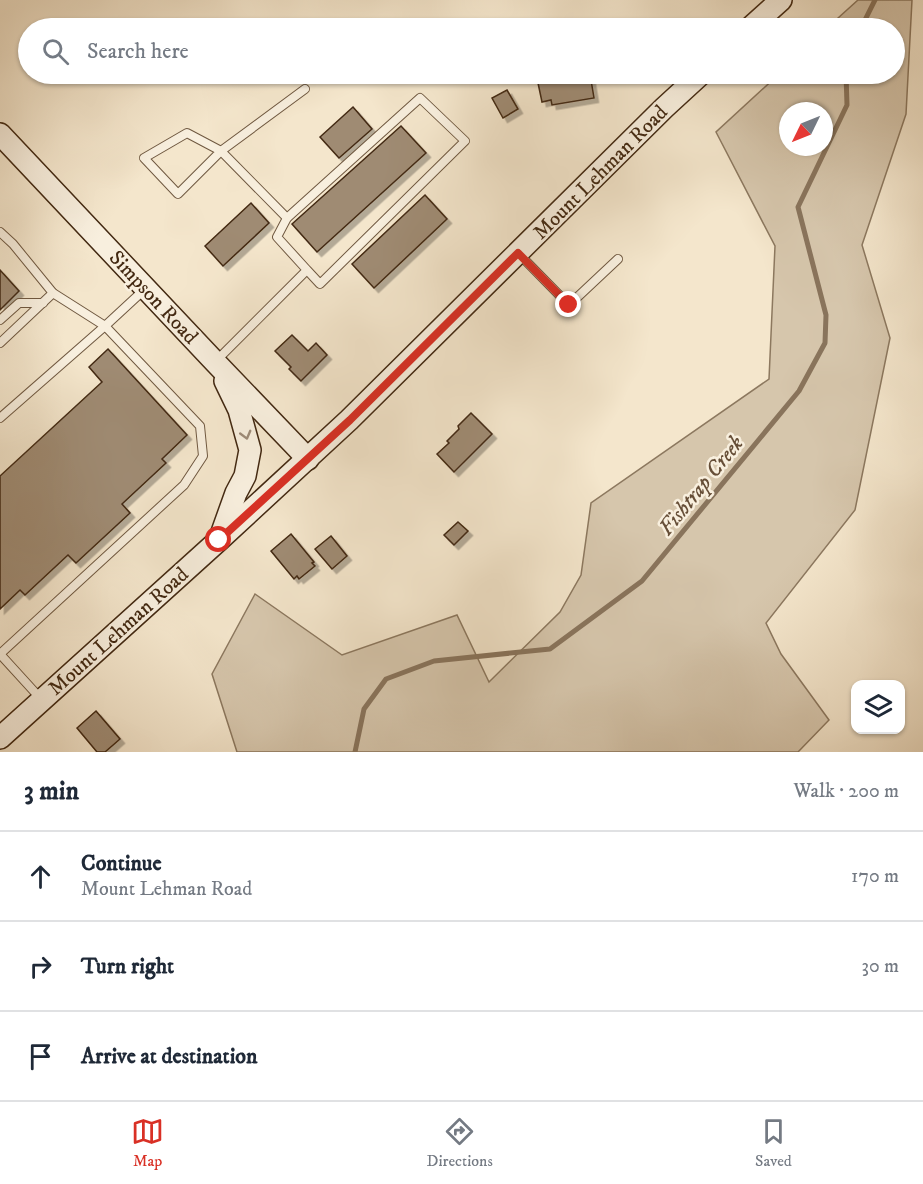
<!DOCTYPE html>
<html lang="en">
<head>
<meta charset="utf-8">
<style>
  body { margin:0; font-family:"IM FELL DW Pica",serif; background:#f6f6f7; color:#1f2937 }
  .controls { position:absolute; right:18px; bottom:18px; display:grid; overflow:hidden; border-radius:12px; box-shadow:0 2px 4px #0004 }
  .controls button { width:54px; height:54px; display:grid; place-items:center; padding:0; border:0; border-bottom:2px solid #e0e1e3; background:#fff; color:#1f2937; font:30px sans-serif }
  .compass { position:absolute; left:779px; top:102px; width:54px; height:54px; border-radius:50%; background:#fff; box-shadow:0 2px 4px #0004; rotate:227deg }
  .stop { position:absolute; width:18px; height:18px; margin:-14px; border:4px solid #d93025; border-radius:50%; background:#fff }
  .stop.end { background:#d93025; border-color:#fff; box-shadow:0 2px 6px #0008 }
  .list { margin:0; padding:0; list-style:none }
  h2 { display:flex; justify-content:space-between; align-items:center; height:78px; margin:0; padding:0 24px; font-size:26px }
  h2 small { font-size:20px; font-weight:400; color:#747a83 }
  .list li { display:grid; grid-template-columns:39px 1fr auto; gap:18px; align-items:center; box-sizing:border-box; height:90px; padding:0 24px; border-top:2px solid #e0e1e3 }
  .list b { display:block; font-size:22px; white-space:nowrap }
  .list p { margin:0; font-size:20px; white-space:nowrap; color:#747a83 }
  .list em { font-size:20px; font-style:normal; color:#747a83 }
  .icon { flex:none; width:33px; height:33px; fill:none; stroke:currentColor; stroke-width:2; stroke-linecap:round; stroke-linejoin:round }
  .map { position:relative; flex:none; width:923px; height:752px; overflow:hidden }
  .search { position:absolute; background:#fff; box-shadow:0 2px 4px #0004; left:18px; right:18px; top:18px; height:66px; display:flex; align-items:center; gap:15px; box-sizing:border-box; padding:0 21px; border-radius:33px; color:#747a83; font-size:22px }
  .sheet { height:348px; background:#fff }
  nav { display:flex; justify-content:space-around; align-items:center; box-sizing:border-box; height:84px; border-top:2px solid #e0e1e3; background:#fff; font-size:16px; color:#747a83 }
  nav a { display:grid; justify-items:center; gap:3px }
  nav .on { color:#d93025 }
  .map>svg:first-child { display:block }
  .green { fill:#d6c6ac; stroke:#8c785f; stroke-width:1.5; fill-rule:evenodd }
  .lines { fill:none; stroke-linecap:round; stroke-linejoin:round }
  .stream { stroke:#89745c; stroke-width:5 }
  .building { fill:#9f8b73; stroke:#432912; stroke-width:1.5; filter:url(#shadow) }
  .lane-casing { stroke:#6f5840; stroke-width:10 }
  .secondary-casing { stroke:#432912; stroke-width:24 }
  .lane { stroke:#f8efde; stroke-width:8 }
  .secondary { stroke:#f8efde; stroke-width:21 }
  .oneway { stroke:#9e8c78 }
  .route { stroke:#d93025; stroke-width:8 }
  .labels { text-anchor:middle; stroke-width:5; stroke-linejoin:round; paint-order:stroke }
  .street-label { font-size:21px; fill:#432912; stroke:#f8efde }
  .water-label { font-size:22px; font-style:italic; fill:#664e37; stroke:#f8efde }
</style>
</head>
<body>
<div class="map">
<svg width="923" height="752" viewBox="0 0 923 752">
  <defs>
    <filter id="shadow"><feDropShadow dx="4.5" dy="4.5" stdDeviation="0" flood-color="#0004"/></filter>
  </defs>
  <rect width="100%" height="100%" fill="#f4e6cc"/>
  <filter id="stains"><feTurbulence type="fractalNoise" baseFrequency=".00333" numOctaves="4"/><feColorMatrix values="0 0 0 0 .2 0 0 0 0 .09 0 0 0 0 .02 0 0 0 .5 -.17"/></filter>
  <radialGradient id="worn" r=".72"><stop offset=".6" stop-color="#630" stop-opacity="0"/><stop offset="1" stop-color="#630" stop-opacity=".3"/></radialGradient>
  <path class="green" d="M858,0H912L906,114L862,245L890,338L855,510L766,623L781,654L829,720L798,752H237L212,674L255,594L342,655L457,615L489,682L560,612L581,575L591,503L769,379L775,246L716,132L779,74H894V28H827ZM788,111H824V147H788Z"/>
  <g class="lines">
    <g class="stream">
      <polyline points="861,28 875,0"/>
      <polyline points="355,752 364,709 386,679 434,661 550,649 642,581 799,391 825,343 826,315 798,207 847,105 846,74"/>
    </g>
  </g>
  <g class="building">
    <polygon points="590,74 594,98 552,105 551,100 542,102 538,83"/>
    <polygon points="507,90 518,109 503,118 492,98"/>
    <polygon points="353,107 372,129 339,158 320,137"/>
    <polygon points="401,126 426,153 317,252 292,224"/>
    <polygon points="425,195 447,219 374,288 352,264"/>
    <polygon points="251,203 269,223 223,266 205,246"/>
    <polygon points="0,270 19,291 0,310"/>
    <polygon points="292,335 308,351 316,343 327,355 301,381 289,369 291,367 275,351"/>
    <polygon points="108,349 187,435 162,459 166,463 122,504 130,513 76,563 68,555 25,595 20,590 0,609 0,476 102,382 89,367"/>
    <polygon points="471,413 492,434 454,472 437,454 449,443 447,441 459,429 458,426"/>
    <polygon points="458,522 468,531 454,545 444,535"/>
    <polygon points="291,534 314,562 312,563 315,566 299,579 297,576 294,579 271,551"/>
    <polygon points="331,536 347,556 332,569 315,549"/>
    <polygon points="96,711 120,739 105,752 97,752 77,728"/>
  </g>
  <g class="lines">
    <g class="lane-casing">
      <g id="lane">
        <polyline points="287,218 221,151 178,194 144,158 187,133 221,151 305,89"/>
        <polyline points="0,232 13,244 53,293 105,326 145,289"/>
        <polyline points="519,254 569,305 618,259"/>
        <polyline points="0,320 19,303 43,303"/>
        <polyline points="0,343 53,293"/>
        <polyline points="216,361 307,270 277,237 287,218 420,98 465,141 320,284 307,270"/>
        <polyline points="0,418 105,326 200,426 203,456 184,485 0,654"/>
        <polyline points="0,654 41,699"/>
      </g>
    </g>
    <g class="secondary-casing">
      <g id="secondary">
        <polyline points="750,28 781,0"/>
        <polyline points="0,134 215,362 308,459"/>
        <polyline points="221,535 236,493 245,476 250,450 239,410 225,381"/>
        <polyline points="0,738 219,540 349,420 664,108 701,74"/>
      </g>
    </g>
    <use href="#lane" class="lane"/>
    <use href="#secondary" class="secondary"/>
  </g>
  <defs><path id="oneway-chevron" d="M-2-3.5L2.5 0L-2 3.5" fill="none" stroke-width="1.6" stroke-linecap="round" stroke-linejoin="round" transform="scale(1.5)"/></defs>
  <use class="oneway" href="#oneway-chevron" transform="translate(246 435) rotate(75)"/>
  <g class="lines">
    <polyline class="route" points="219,540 350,420 518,253 569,305"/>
  </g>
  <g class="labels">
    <g class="street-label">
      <text transform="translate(600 172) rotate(-45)" y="7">Mount Lehman Road</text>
      <text transform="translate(154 297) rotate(47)" y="7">Simpson Road</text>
      <text transform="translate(118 631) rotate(-42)" y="7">Mount Lehman Road</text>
    </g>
    <g class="water-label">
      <text transform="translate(700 485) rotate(-51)" y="8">Fishtrap Creek</text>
    </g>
  </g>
  <rect width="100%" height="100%" filter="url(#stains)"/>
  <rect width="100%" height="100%" fill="url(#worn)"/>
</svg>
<div class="controls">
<button><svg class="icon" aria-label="layers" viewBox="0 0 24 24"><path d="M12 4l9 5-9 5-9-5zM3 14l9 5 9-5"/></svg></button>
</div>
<svg class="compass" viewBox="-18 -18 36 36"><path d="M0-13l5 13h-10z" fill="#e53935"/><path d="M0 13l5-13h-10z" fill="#747a83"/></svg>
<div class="stop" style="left:219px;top:540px"></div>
<div class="stop end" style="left:569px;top:305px"></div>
<div class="search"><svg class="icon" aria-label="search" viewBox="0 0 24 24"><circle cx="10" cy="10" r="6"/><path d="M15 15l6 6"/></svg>Search here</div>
</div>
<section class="sheet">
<h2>3 min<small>Walk · 200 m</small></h2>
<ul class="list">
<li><svg class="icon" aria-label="ahead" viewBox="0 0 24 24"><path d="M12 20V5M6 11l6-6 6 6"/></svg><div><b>Continue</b><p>Mount Lehman Road</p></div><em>170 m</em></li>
<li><svg class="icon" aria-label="right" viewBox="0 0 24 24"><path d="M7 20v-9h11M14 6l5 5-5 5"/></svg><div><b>Turn right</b></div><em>30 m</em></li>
<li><svg class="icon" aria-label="arrive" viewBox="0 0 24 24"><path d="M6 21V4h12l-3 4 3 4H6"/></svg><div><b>Arrive at destination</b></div></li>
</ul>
</section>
<nav>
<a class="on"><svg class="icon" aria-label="map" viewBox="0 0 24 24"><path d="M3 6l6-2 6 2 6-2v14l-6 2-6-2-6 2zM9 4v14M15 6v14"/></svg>Map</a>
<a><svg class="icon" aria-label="directions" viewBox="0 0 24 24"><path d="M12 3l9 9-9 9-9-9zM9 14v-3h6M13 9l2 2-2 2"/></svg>Directions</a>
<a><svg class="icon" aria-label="saved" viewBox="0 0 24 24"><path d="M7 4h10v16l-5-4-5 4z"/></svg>Saved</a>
</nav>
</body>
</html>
